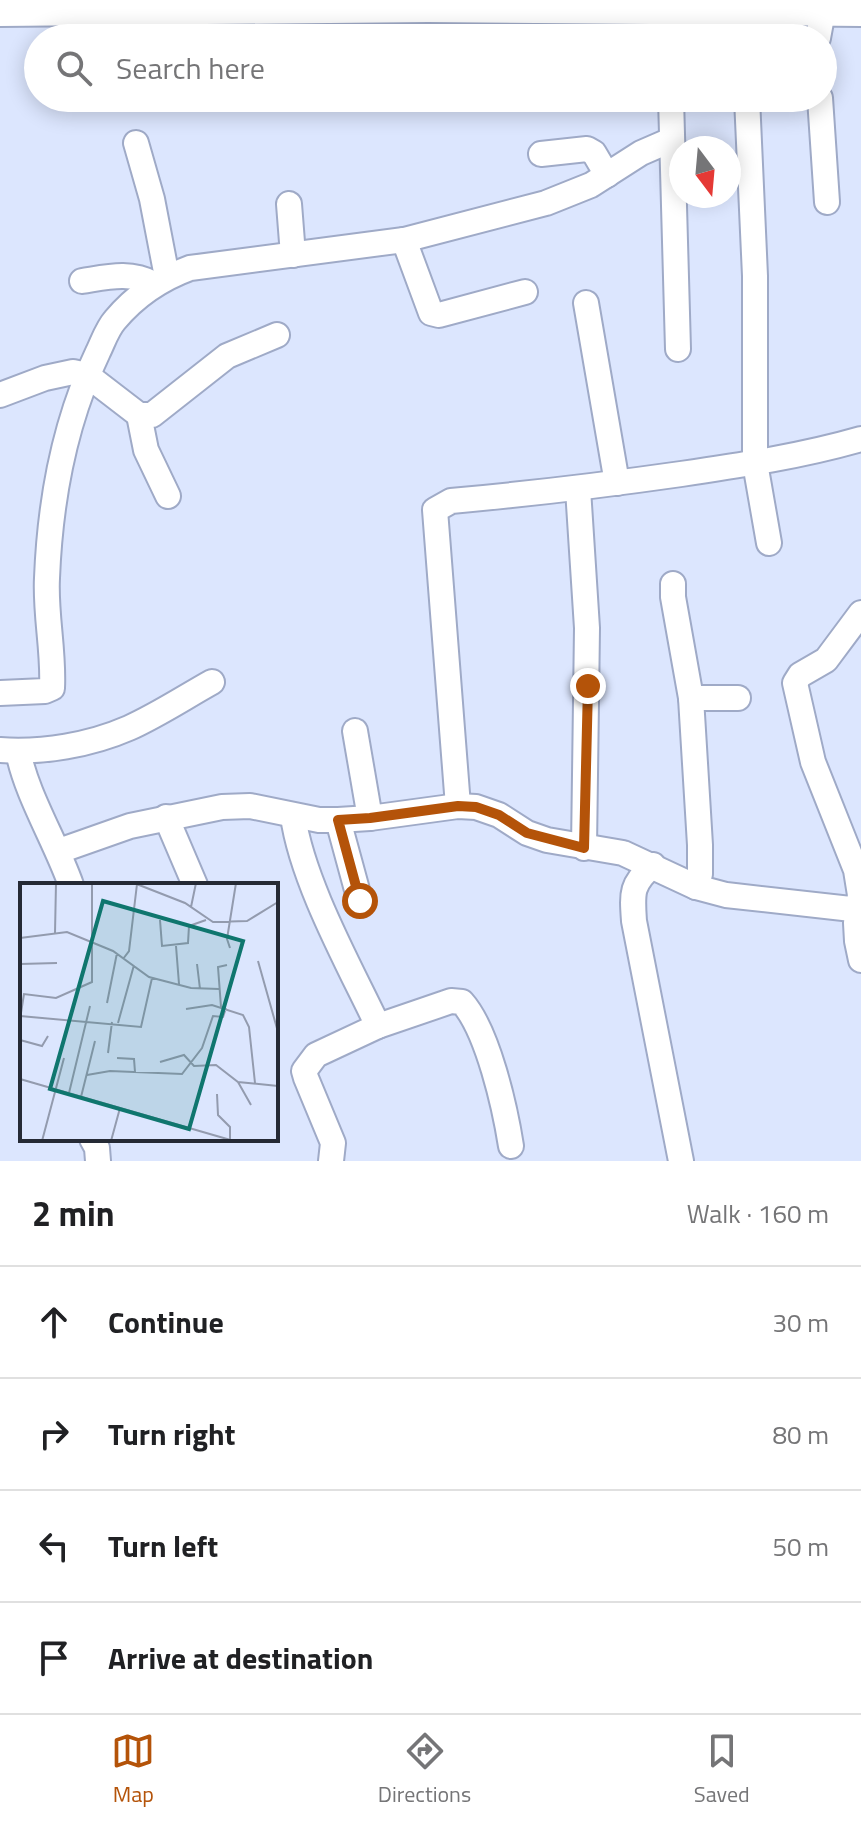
<!DOCTYPE html>
<html lang="en">
<head>
<meta charset="utf-8">
<style>
  body { margin:0; font-family:"Titillium Web",sans-serif; background:#f6f6f6; color:#202124 }
  .compass { position:absolute; left:669px; top:136px; width:72px; height:72px; border-radius:50%; background:#fff; box-shadow:0 4px 20px #0003; rotate:164deg }
  .stop { position:absolute; width:24px; height:24px; margin:-18px; border:6px solid #b45309; border-radius:50%; background:#fff }
  .stop.end { background:#b45309; border-color:#fff; box-shadow:0 2px 8px #0008 }
  .list { margin:0; padding:0; list-style:none }
  h2 { display:flex; justify-content:space-between; align-items:center; height:104px; margin:0; padding:0 32px; font-size:34px }
  h2 small { font-size:26px; font-weight:400; color:#757577 }
  .list li { display:grid; grid-template-columns:52px 1fr auto; gap:24px; align-items:center; box-sizing:border-box; height:112px; padding:0 32px; border-top:2px solid #e0e0e0 }
  .list b { display:block; font-size:30px; white-space:nowrap }
  .list em { font-size:26px; font-style:normal; color:#757577 }
  .icon { flex:none; width:44px; height:44px; fill:none; stroke:currentColor; stroke-width:2; stroke-linecap:round; stroke-linejoin:round }
  .map { position:relative; flex:none; width:861px; height:1161px; overflow:hidden }
  .search { position:absolute; background:#fff; box-shadow:0 4px 20px #0003; left:24px; right:24px; top:24px; height:88px; display:flex; align-items:center; gap:20px; box-sizing:border-box; padding:0 28px; border-radius:44px; color:#757577; font-size:30px }
  .sheet { height:552px; background:#fff }
  nav { display:flex; justify-content:space-around; align-items:center; box-sizing:border-box; height:112px; border-top:2px solid #e0e0e0; background:#fff; font-size:22px; color:#757577 }
  nav a { display:grid; justify-items:center; gap:4px }
  nav .on { color:#b45309 }
  .map>svg:first-child { display:block }
  .lines { fill:none; stroke-linecap:round; stroke-linejoin:round }
  .minor-casing { stroke:#9faac7; stroke-width:28 }
  .tertiary-casing { stroke:#9faac7; stroke-width:34 }
  .minor { stroke:#fff; stroke-width:24 }
  .tertiary { stroke:#fff; stroke-width:30 }
  .route { stroke:#b45309; stroke-width:10 }
  .inset-road { fill:none; stroke:#939bae; stroke-width:2 }
  .view { fill:#0f766e; fill-opacity:0.15; stroke:#0f766e; stroke-width:4 }
  .inset-edge { fill:none; stroke:#252a35; stroke-width:4 }
</style>
</head>
<body>
<div class="map">
<svg width="861" height="1161" viewBox="0 0 861 1161">
  <rect width="100%" height="100%" fill="#dce6fe"/>
  <g class="lines">
    <g class="minor-casing">
      <g id="minor">
        <polyline points="742,9 744,38"/>
        <polyline points="671,10 671,38"/>
        <polyline points="818,38 825,0"/>
        <polyline points="671,98 678,349"/>
        <polyline points="747,98 755,276 755,463 769,543"/>
        <polyline points="820,98 827,202"/>
        <polyline points="136,143 152,199 167,277"/>
        <polyline points="541,154 587,149 594,153 607,175"/>
        <polyline points="289,204 293,255"/>
        <polyline points="404,240 431,313 439,315 525,292"/>
        <path d="M82,281C108,277 130,271 154,284"/>
        <polyline points="586,303 617,483"/>
        <polyline points="0,395 45,378 73,372 87,375 139,415 152,415 227,356 277,335"/>
        <polyline points="139,415 146,450 168,496"/>
        <polyline points="578,489 587,628 584,848"/>
        <polyline points="673,584 673,597 691,698 700,845 700,874 696,887"/>
        <polyline points="861,613 826,660 800,675 795,683 813,762 856,870 860,895 856,923 857,941 861,960"/>
        <path d="M0,693L45,691L52,688C54,651 45,614 47,578C50,502 65,421 98,352C103,342 107,329 115,320C136,295 160,279 190,268L404,240L546,203L591,185L641,153L671,140"/>
        <polyline points="691,698 738,698"/>
        <polyline points="355,731 370,818"/>
        <path d="M0,750C43,753 90,745 129,728C158,715 185,697 212,682"/>
        <path d="M18,751C26,794 56,842 71,885"/>
        <path d="M458,806L435,510L451,501C528,494 604,485 681,474C742,465 802,456 861,439"/>
        <path d="M293,816C302,881 349,965 378,1026"/>
        <polyline points="166,817 195,885"/>
        <polyline points="338,820 360,901"/>
        <polyline points="59,851 130,826 222,807 250,806 319,820 338,820 370,818 458,806 476,807 499,815 527,833 547,840 623,853 696,887 726,895 861,910"/>
        <path d="M653,865C631,884 632,893 634,921L681,1161"/>
        <polyline points="92,1139 97,1148 98,1161"/>
        <path d="M331,1161L333,1143L306,1078L304,1071L316,1055L378,1026L451,1001L462,1002C488,1031 505,1108 511,1146"/>
      </g>
    </g>
    <g class="tertiary-casing">
      <polyline id="tertiary" points="0,11 428,7 861,11"/>
    </g>
    <use href="#minor" class="minor"/>
    <use href="#tertiary" class="tertiary"/>
  </g>
  <g class="lines">
    <polyline class="route" points="360,901 338,820 370,818 458,806 476,807 499,815 527,833 584,848 588,686"/>
  </g>
  <g transform="translate(20 883)">
    <rect width="258" height="258" fill="#dce6fe"/>
    <path class="inset-road" d="M114,0L165,20L193,39L227,38L258,19M171,24L176,0M140,37L142,63L168,60L169,43L186,37M35,50L36,0M0,55L47,49L93,68L129,94L171,105L199,106M156,63L159,101M210,65L207,56L216,0M103,76L109,68L117,1M238,78L258,149M0,81L37,80M177,81L180,106M87,120L97,70M201,124L198,84L207,82M166,126L192,122L223,132L229,144L235,200M0,133L121,144L132,95M0,136L4,111L36,115L72,99V0M98,140L114,82M0,157L22,163L28,153M88,170L92,139M97,175L114,176L115,189M140,179L164,172L174,183L196,182L218,199L258,203M67,192L90,188L162,191L182,165L193,133L203,134L206,125M0,196L214,258M218,199L231,222M49,210L70,123M197,211L198,232L210,244V256M61,214L75,158M22,258L44,175M91,258L100,225"/>
    <path class="view" d="M83,18L223,58L169,246L30,206Z"/>
    <rect width="258" height="258" class="inset-edge"/>
  </g>
</svg>
<svg class="compass" viewBox="-18 -18 36 36"><path d="M0-13l5 13h-10z" fill="#e53935"/><path d="M0 13l5-13h-10z" fill="#757577"/></svg>
<div class="stop" style="left:360px;top:901px"></div>
<div class="stop end" style="left:588px;top:686px"></div>
<div class="search"><svg class="icon" aria-label="search" viewBox="0 0 24 24"><circle cx="10" cy="10" r="6"/><path d="M15 15l6 6"/></svg>Search here</div>
</div>
<section class="sheet">
<h2>2 min<small>Walk · 160 m</small></h2>
<ul class="list">
<li><svg class="icon" aria-label="ahead" viewBox="0 0 24 24"><path d="M12 20V5M6 11l6-6 6 6"/></svg><div><b>Continue</b></div><em>30 m</em></li>
<li><svg class="icon" aria-label="right" viewBox="0 0 24 24"><path d="M7 20v-9h11M14 6l5 5-5 5"/></svg><div><b>Turn right</b></div><em>80 m</em></li>
<li><svg class="icon" aria-label="left" viewBox="0 0 24 24"><path d="M17 20v-9H6M10 6l-5 5 5 5"/></svg><div><b>Turn left</b></div><em>50 m</em></li>
<li><svg class="icon" aria-label="arrive" viewBox="0 0 24 24"><path d="M6 21V4h12l-3 4 3 4H6"/></svg><div><b>Arrive at destination</b></div></li>
</ul>
</section>
<nav>
<a class="on"><svg class="icon" aria-label="map" viewBox="0 0 24 24"><path d="M3 6l6-2 6 2 6-2v14l-6 2-6-2-6 2zM9 4v14M15 6v14"/></svg>Map</a>
<a><svg class="icon" aria-label="directions" viewBox="0 0 24 24"><path d="M12 3l9 9-9 9-9-9zM9 14v-3h6M13 9l2 2-2 2"/></svg>Directions</a>
<a><svg class="icon" aria-label="saved" viewBox="0 0 24 24"><path d="M7 4h10v16l-5-4-5 4z"/></svg>Saved</a>
</nav>
</body>
</html>
